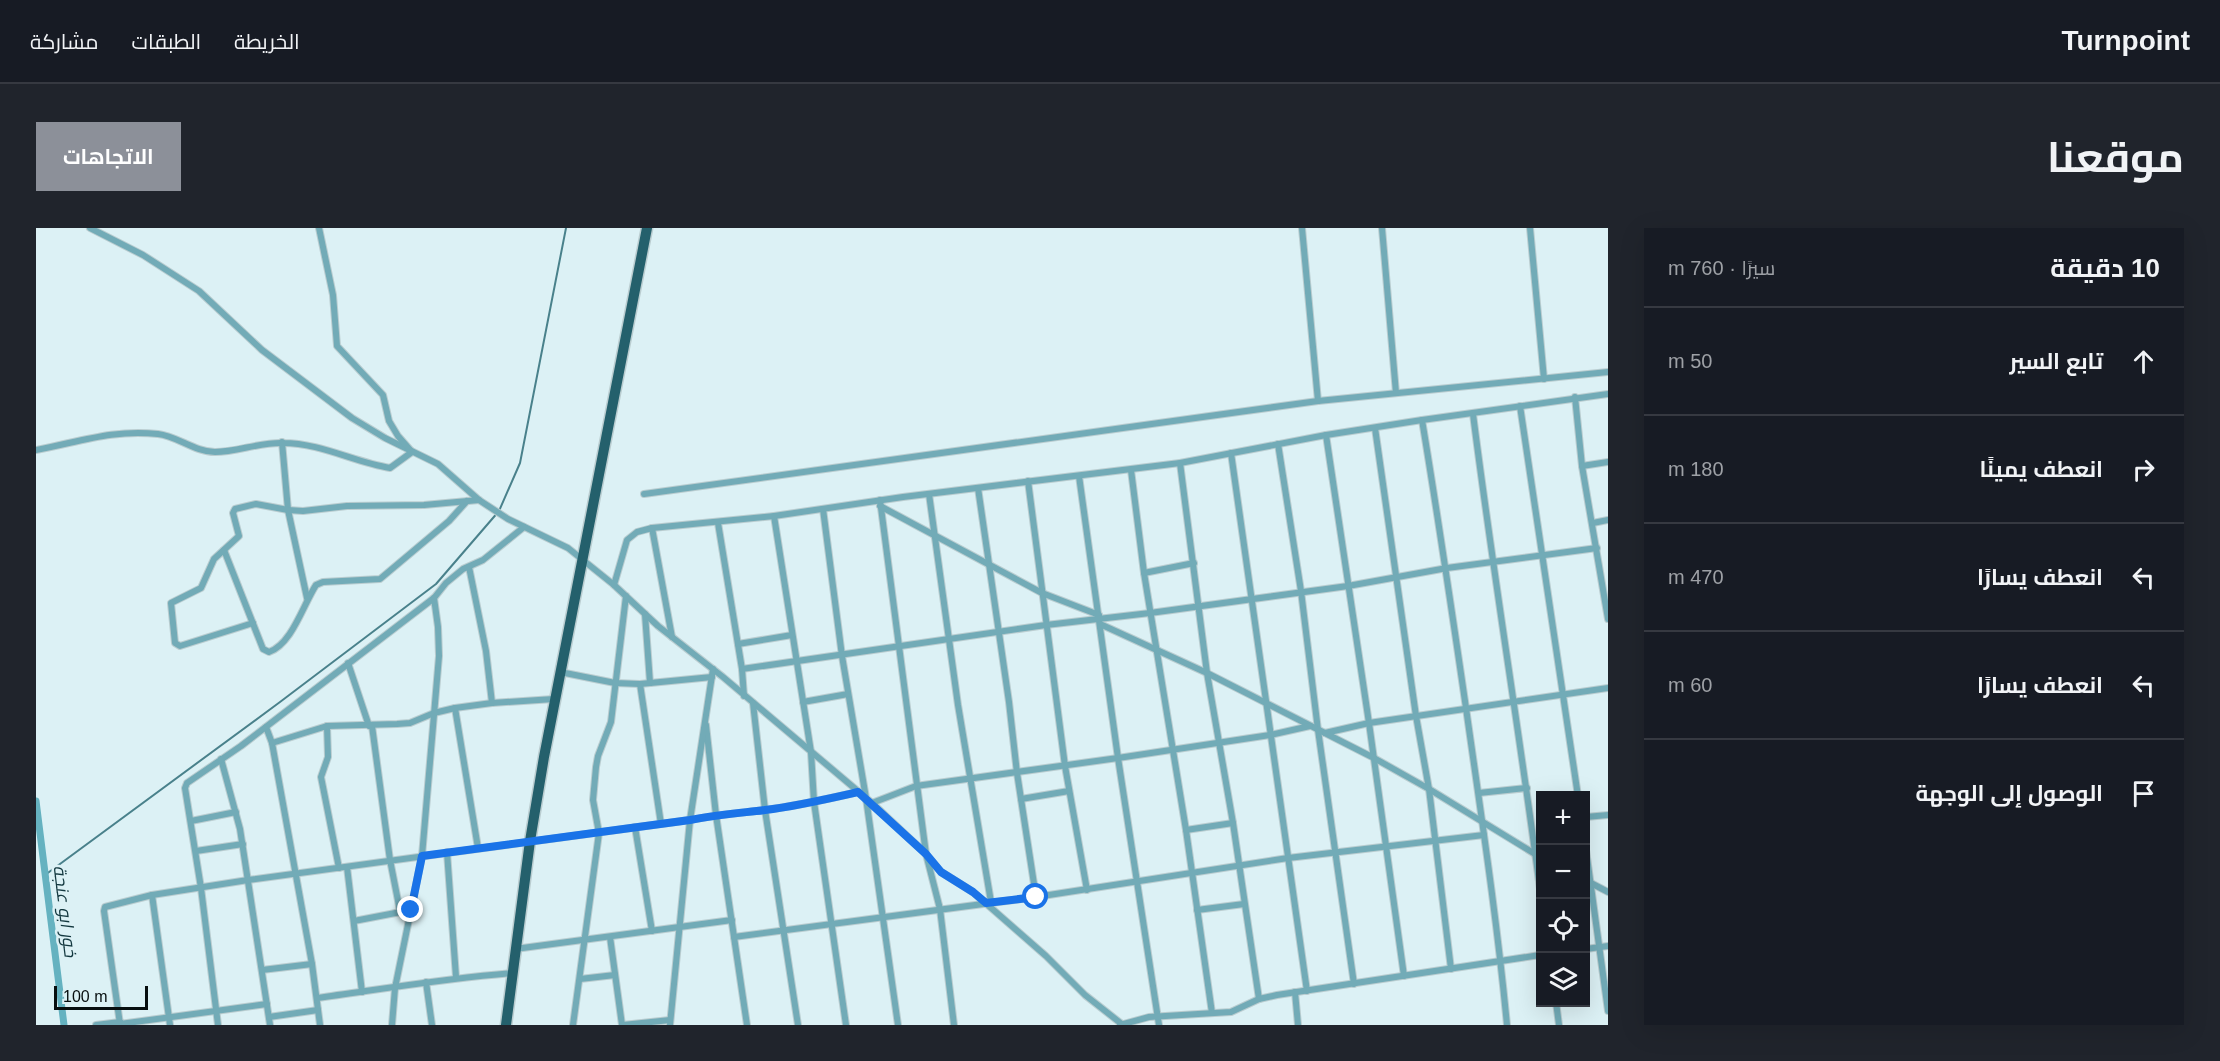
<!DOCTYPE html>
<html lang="ar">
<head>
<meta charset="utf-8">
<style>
  body { margin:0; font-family:Helvetica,Cairo,sans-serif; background:#20242c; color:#f1f3f6; direction:rtl }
  .controls { position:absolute; right:18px; bottom:18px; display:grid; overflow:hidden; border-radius:0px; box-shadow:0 6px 24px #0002 }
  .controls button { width:54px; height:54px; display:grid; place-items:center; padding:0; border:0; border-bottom:2px solid #363941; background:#171b24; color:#f1f3f6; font:30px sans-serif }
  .scale { position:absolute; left:18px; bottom:15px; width:94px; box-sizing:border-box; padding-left:6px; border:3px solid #070e0f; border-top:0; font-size:16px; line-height:21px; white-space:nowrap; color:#070e0f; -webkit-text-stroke:4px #dcf1f5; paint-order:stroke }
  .stop { position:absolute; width:18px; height:18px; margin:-14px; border:4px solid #1a73e8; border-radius:50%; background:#fff }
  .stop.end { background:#1a73e8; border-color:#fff; box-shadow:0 2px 6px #0008 }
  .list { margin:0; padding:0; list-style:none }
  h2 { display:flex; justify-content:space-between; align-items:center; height:78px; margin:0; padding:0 24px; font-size:26px }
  h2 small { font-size:20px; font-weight:400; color:#9ea1a6 }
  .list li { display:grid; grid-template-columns:39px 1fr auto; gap:18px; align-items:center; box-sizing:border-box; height:108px; padding:0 24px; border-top:2px solid #363941 }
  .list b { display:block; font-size:22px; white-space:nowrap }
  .list em { font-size:20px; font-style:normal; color:#9ea1a6 }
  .icon { flex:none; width:33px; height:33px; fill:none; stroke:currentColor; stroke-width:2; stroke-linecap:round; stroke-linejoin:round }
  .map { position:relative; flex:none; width:1572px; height:797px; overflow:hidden; direction:ltr; border-radius:0px }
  header { display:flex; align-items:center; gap:36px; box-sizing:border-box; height:84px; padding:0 30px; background:#171b24; border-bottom:2px solid #363941 }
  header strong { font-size:28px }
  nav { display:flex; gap:33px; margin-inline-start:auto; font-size:21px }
  .intro { display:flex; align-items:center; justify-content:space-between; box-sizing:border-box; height:144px; padding:0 36px }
  h1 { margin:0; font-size:42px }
  .button { padding:15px 27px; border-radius:0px; background:#8c9099; color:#fff; font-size:21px; font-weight:700 }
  main { display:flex; gap:36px; padding:0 36px }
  aside { flex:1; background:#171b24; border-radius:0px; box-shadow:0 6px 24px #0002 }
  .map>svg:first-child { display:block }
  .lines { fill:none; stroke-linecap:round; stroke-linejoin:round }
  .stream { stroke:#49818b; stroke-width:2 }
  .canal { stroke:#65b2c0; stroke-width:7 }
  .minor-casing { stroke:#bacdd0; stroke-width:8 }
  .trunk-casing { stroke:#bacdd0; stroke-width:13 }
  .minor { stroke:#72abb7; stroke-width:6 }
  .trunk { stroke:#24606c; stroke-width:10 }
  .route { stroke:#1a73e8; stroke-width:8 }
  .labels { text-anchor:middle; stroke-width:5; stroke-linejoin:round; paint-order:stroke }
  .water-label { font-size:18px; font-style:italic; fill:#13383f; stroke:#dcf1f5 }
</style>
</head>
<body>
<header>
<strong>Turnpoint</strong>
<nav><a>الخريطة</a><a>الطبقات</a><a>مشاركة</a></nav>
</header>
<div class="intro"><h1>موقعنا</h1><a class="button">الاتجاهات</a></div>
<main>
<aside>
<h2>10 دقيقة<small>سيرًا · 760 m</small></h2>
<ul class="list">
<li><svg class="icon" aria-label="ahead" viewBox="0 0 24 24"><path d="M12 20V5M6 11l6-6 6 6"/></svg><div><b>تابع السير</b></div><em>50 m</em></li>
<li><svg class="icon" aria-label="right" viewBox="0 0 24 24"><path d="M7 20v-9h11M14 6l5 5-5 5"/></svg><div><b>انعطف يمينًا</b></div><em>180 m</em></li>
<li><svg class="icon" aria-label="left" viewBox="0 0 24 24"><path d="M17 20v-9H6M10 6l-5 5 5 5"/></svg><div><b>انعطف يسارًا</b></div><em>470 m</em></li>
<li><svg class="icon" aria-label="left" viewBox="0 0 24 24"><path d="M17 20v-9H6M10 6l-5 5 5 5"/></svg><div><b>انعطف يسارًا</b></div><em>60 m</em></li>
<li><svg class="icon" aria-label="arrive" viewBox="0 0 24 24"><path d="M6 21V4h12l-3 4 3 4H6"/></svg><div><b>الوصول إلى الوجهة</b></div></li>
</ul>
</aside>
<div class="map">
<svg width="1572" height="797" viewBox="0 0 1572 797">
  <rect width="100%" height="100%" fill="#dcf1f5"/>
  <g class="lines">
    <polyline class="stream" points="9,647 244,474 400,356 463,283 484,235 530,0"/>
    <polyline class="canal" points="0,573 28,797"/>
    <g class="minor-casing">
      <g id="minor">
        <polyline points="54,0 107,27 163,63 226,122 316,190 349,210 402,236 443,272 472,291 532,320 578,357 622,398 687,449 836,575 890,626 905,644 937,664 1010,728 1049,767 1087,797"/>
        <polyline points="1266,0 1282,173"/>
        <polyline points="1346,0 1360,165"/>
        <polyline points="1494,0 1508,151"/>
        <polyline points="1539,169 1546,238 1572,391"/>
        <polyline points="1484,178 1542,568"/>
        <path d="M1437,186C1457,344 1483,502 1504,661"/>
        <path d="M1386,192C1402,288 1416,384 1430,480C1445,586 1461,691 1471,797"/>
        <polyline points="1339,200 1380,488 1393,561 1415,741"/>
        <polyline points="1290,207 1333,495 1368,748"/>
        <polyline points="246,214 252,282 271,370"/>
        <polyline points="1242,216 1265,363 1282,502 1318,756"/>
        <path d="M0,222C43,214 77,201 122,206C141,208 159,224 179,224C201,224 224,214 247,215C284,215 318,234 354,240L376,224L362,208L353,193L347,167L301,118L297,67L283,0"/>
        <polyline points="1195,225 1271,763"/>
        <polyline points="1144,235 1171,445 1197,595 1223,771"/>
        <polyline points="1546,238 1572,234"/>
        <polyline points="1095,242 1108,345 1150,602 1176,785"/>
        <polyline points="1043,248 1082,530 1123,797"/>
        <polyline points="992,253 1029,538 1051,662"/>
        <polyline points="942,260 973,474 981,545 1000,669"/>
        <polyline points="608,266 1282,173 1572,144"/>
        <polyline points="893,266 922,477 955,674"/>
        <polyline points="844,272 890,626 904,681 918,797"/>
        <polyline points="844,278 1006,365 1063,387"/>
        <polyline points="787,281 806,428 830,570 862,797"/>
        <polyline points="738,288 775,524 778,574 810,797"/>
        <polyline points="682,295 706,441 708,468"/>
        <polyline points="1557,295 1572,292"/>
        <polyline points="616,300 636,409"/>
        <path d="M188,322L227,421L233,424C256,416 267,377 280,357L287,354L344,351L413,293L431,273"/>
        <polyline points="433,339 450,423 456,475"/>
        <polyline points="1108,345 1158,335"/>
        <polyline points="578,357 591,312 601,304 616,300 738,288 867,269 1144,235 1290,207 1386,192 1572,166"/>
        <polyline points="609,386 614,455"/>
        <polyline points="217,395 144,418 139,415 135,375 165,360 178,331 203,308 197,285 199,281 220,276 252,282 267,283 311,278 388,277 443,272"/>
        <polyline points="1064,396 1171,445 1338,530 1393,561 1504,629"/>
        <polyline points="702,416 756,407"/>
        <polyline points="312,435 333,498"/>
        <polyline points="706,441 1010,397 1114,385 1312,358 1411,340 1561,320"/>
        <polyline points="524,444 579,455 604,456 676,449"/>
        <polyline points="604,456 625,596"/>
        <polyline points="767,474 812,466"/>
        <polyline points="717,475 729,582 762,797"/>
        <polyline points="419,480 442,620"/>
        <polyline points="670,497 680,587 711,797"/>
        <polyline points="291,498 292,529 285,549 303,640"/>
        <polyline points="336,498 354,632 364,683"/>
        <polyline points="230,499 236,515 276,736 284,797"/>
        <polyline points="1289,505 1333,495 1572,460"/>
        <polyline points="236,515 291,498 361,496 374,495 398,485 419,480 456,475 518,471"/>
        <polyline points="185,531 204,601 234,797"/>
        <polyline points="1443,565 1491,560"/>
        <polyline points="985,571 1033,563"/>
        <polyline points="836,575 880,558 1082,530 1234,507 1274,498"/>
        <polyline points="1550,589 1572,587"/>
        <polyline points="155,593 200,584"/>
        <polyline points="599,599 616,703"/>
        <polyline points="1150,602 1197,595"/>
        <polyline points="1550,622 1572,783"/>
        <polyline points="160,623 207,616"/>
        <polyline points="411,624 420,749"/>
        <polyline points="311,639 326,764"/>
        <polyline points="1553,654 1572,664"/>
        <polyline points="116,667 134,797"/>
        <polyline points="1161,682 1208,676"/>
        <polyline points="318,693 375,682"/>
        <polyline points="574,709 586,797"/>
        <polyline points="698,709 1000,669 1252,630 1448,607"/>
        <polyline points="479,721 696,692"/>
        <polyline points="1550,721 1572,718"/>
        <polyline points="226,742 276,736"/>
        <polyline points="544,751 579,747"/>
        <polyline points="390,754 396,797"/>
        <polyline points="1259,764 1262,797"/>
        <path d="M281,770C346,761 411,750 476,745"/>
        <polyline points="1520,774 1523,797"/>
        <path d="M231,776L84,796L68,683L69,679L116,667L212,652L654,592C679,587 704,585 729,582C761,578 792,571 822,564"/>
        <polyline points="233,789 282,782"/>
        <polyline points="60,797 84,794"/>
        <polyline points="182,797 165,660 149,560 151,555 205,518 398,370 410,355 427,341 447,332 488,299"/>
        <polyline points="356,797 359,760 386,628 403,428 402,399 398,370"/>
        <polyline points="537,797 563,605 557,572 560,539 562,528 575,494 590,368"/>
        <polyline points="587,797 634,792"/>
        <polyline points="634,797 654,592 677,441"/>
        <polyline points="1084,797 1113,789 1195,784 1223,771 1241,767 1504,727"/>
      </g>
    </g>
    <g class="trunk-casing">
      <polyline id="trunk" points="470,797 494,613 508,529 611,0"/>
    </g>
    <use href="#minor" class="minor"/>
    <use href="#trunk" class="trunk"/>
  </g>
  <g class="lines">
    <path class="route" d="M375,682L386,628L654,592C679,587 704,585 729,582C761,578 791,571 822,564L890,626L905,644L937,664L950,675L1000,669"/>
  </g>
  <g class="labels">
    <g class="water-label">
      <text transform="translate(29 683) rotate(83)" y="6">خور ابو عنجة</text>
    </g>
  </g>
</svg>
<div class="controls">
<button>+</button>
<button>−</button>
<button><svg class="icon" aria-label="locate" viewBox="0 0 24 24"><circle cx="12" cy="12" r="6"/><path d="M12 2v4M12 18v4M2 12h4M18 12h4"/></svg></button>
<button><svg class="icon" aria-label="layers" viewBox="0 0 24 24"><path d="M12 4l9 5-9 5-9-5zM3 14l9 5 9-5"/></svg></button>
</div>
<div class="scale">100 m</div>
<div class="stop" style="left:1000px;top:669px"></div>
<div class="stop end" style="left:375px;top:682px"></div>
</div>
</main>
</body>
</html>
